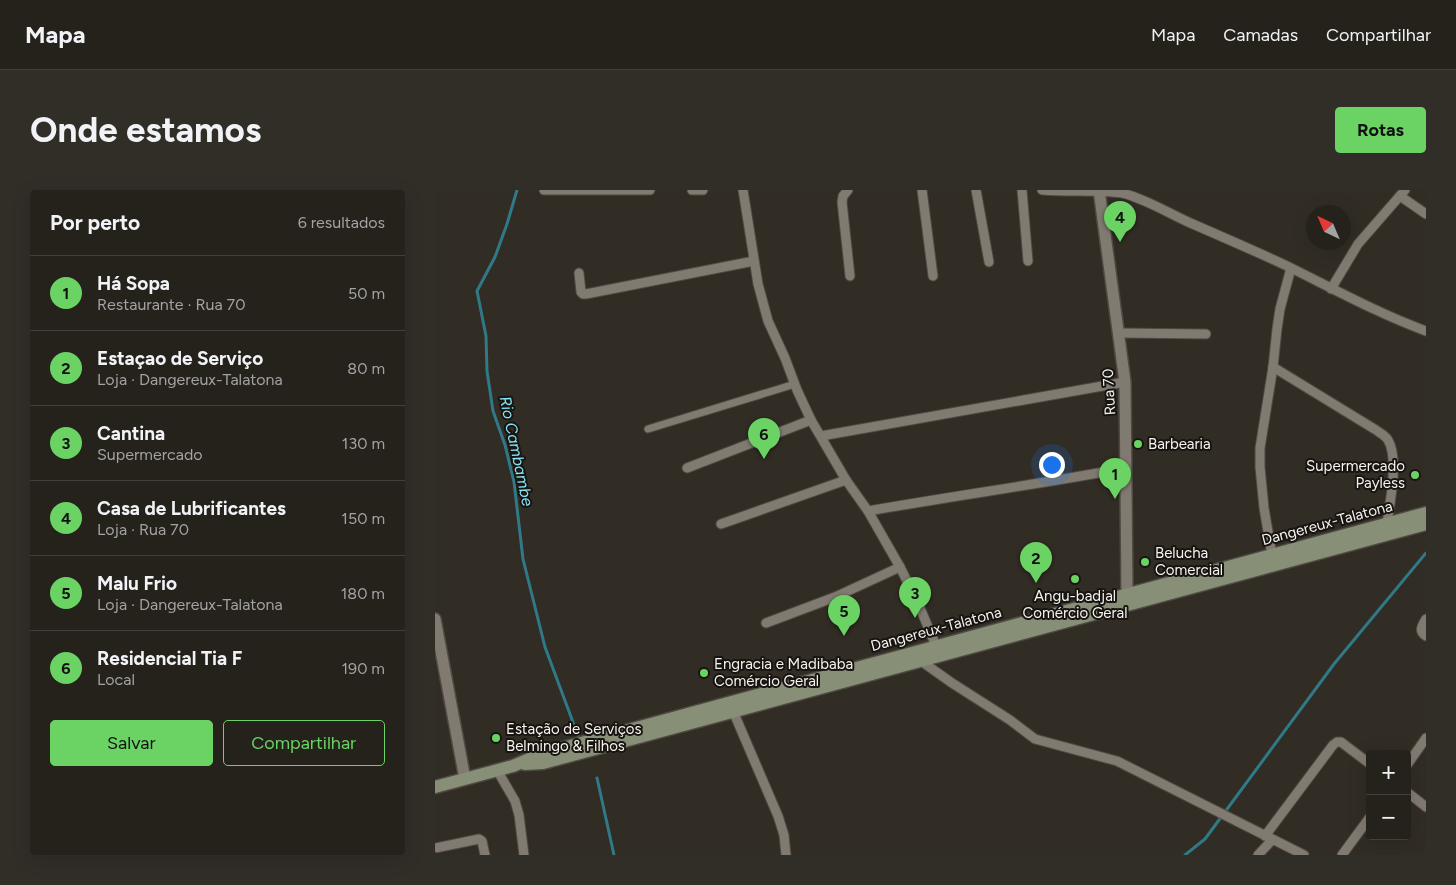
<!DOCTYPE html>
<html lang="pt">
<head>
<meta charset="utf-8">
<style>
  body { margin:0; font-family:Figtree,sans-serif; background:#312e28; color:#f1f3f6 }
  .controls { position:absolute; right:15px; bottom:15px; display:grid; overflow:hidden; border-radius:5px; box-shadow:0 5px 20px #0002 }
  .controls button { width:45px; height:45px; display:grid; place-items:center; padding:0; border:0; border-bottom:1px solid #423e3a; background:#25211b; color:#f1f3f6; font:25px sans-serif }
  .compass { position:absolute; left:871px; top:15px; width:45px; height:45px; border-radius:50%; background:#25211b; box-shadow:0 5px 20px #0002; rotate:316deg }
  .you { position:absolute; left:616px; top:274px; width:18px; height:18px; margin:-12px; border:4px solid #fff; border-radius:50%; background:#1a73e8; box-shadow:0 0 0 8px #1a73e833 }
  .badge { display:grid; place-items:center; width:32px; height:32px; border-radius:50%; background:#6ad364; color:#111; font-size:16px; font-weight:700 }
  .pin { position:absolute; translate:-50% -41px; filter:drop-shadow(0 1px 2px #0008) }
  .pin::after { content:''; position:absolute; top:26px; width:18px; height:15px; background:inherit; clip-path:polygon(0 0,100% 0,50% 100%) }
  .list { margin:0; padding:0; list-style:none }
  h2 { display:flex; justify-content:space-between; align-items:center; height:65px; margin:0; padding:0 20px; font-size:21px }
  h2 small { font-size:16px; font-weight:400; color:#a3a3a3 }
  .list li { display:grid; grid-template-columns:32px 1fr auto; gap:15px; align-items:center; box-sizing:border-box; height:75px; padding:0 20px; border-top:1px solid #423e3a }
  .list b { display:block; font-size:19px; white-space:nowrap }
  .list p { margin:0; font-size:16px; white-space:nowrap; color:#a3a3a3 }
  .list em { font-size:16px; font-style:normal; color:#a3a3a3 }
  .actions { display:flex; gap:10px; padding:15px 20px }
  .actions a { flex:1; padding:11px 0; border:1px solid #6ad364; border-radius:5px; text-align:center; font-size:18px; color:#6ad364 }
  .actions .main { background:#6ad364; color:#111 }
  .map { position:relative; flex:none; width:991px; height:665px; overflow:hidden; border-radius:5px }
  header { display:flex; align-items:center; gap:30px; box-sizing:border-box; height:70px; padding:0 25px; background:#25211b; border-bottom:1px solid #423e3a }
  header strong { font-size:24px }
  nav { display:flex; gap:28px; margin-inline-start:auto; font-size:18px }
  .intro { display:flex; align-items:center; justify-content:space-between; box-sizing:border-box; height:120px; padding:0 30px }
  h1 { margin:0; font-size:35px }
  .button { padding:12px 22px; border-radius:5px; background:#6ad364; color:#111; font-size:18px; font-weight:700 }
  main { display:flex; gap:30px; padding:0 30px }
  aside { flex:1; background:#25211b; border-radius:5px; box-shadow:0 5px 20px #0002 }
  .map>svg:first-child { display:block }
  .lines { fill:none; stroke-linecap:round; stroke-linejoin:round }
  .stream { stroke:#307a88; stroke-width:3 }
  .pedestrian-casing { stroke:#4e4a43; stroke-width:9 }
  .minor-casing { stroke:#4e4a43; stroke-width:11 }
  .tertiary-casing { stroke:#4e4a43; stroke-width:14 }
  .secondary-casing { stroke:#4e4a43; stroke-width:15 }
  .pedestrian { stroke:#807a70; stroke-width:7 }
  .minor { stroke:#807a70; stroke-width:9 }
  .tertiary { stroke:#807a70; stroke-width:11 }
  .secondary { stroke:#878f76; stroke-width:12 }
  .poi-dot { fill:#6ad364; stroke:#171411; stroke-width:2 }
  .labels { text-anchor:middle; stroke-width:4; stroke-linejoin:round; paint-order:stroke }
  .street-label { font-size:15px; fill:#f6f3ed; stroke:#171411 }
  .poi-label { font-size:15px; fill:#f6f3ed; stroke:#171411; text-anchor:start }
  .water-label { font-size:16px; font-style:italic; fill:#84e3f5; stroke:#171411 }
</style>
</head>
<body>
<header>
<strong>Mapa</strong>
<nav><a>Mapa</a><a>Camadas</a><a>Compartilhar</a></nav>
</header>
<div class="intro"><h1>Onde estamos</h1><a class="button">Rotas</a></div>
<main>
<aside>
<h2>Por perto<small>6 resultados</small></h2>
<ul class="list">
<li><span class="badge">1</span><div><b>Há Sopa</b><p>Restaurante · Rua 70</p></div><em>50 m</em></li>
<li><span class="badge">2</span><div><b>Estaçao de Serviço</b><p>Loja · Dangereux-Talatona</p></div><em>80 m</em></li>
<li><span class="badge">3</span><div><b>Cantina</b><p>Supermercado</p></div><em>130 m</em></li>
<li><span class="badge">4</span><div><b>Casa de Lubrificantes</b><p>Loja · Rua 70</p></div><em>150 m</em></li>
<li><span class="badge">5</span><div><b>Malu Frio</b><p>Loja · Dangereux-Talatona</p></div><em>180 m</em></li>
<li><span class="badge">6</span><div><b>Residencial Tia F</b><p>Local</p></div><em>190 m</em></li>
</ul>
<div class="actions"><a class="main">Salvar</a><a>Compartilhar</a></div>
</aside>
<div class="map">
<svg width="991" height="665" viewBox="0 0 991 665">
  <rect width="100%" height="100%" fill="#312c24"/>
  <g class="lines">
    <g class="stream">
      <polyline points="82,0 72,34 60,67 42,101 51,146 52,181 58,221 70,255 79,292 88,369 110,457 145,551"/>
      <polyline points="162,588 179,665"/>
      <polyline points="750,665 770,649 899,474 991,363"/>
    </g>
    <g class="pedestrian-casing">
      <polyline id="pedestrian" points="213,239 360,194"/>
    </g>
    <g class="minor-casing">
      <g id="minor">
        <polyline points="109,0 215,0"/>
        <polyline points="257,0 268,0"/>
        <polyline points="308,0 323,94 333,131 350,168 362,200 376,230 411,290 433,321 465,377 483,413 501,456"/>
        <polyline points="413,0 408,6 407,12 415,86"/>
        <polyline points="487,0 498,86"/>
        <polyline points="541,0 554,72"/>
        <polyline points="587,0 593,71"/>
        <path d="M607,0C633,2 661,0 687,3C712,9 736,25 760,35C790,48 820,61 850,75C897,98 942,123 991,141"/>
        <polyline points="965,6 991,24"/>
        <polyline points="144,83 146,102 148,104 151,104 319,71"/>
        <polyline points="896,99 923,54 970,0"/>
        <polyline points="684,143 771,144"/>
        <path d="M838,177L941,240C945,243 951,246 953,250C964,268 955,313 952,333"/>
        <polyline points="386,246 690,192"/>
        <polyline points="252,278 376,230"/>
        <path d="M433,321C519,306 605,294 691,278"/>
        <polyline points="286,334 411,290"/>
        <polyline points="837,365 829,318 825,277 825,258 838,177 842,139 845,119 856,78"/>
        <path d="M991,429C987,436 983,441 991,446"/>
        <polyline points="331,433 400,407 465,377"/>
        <polyline points="486,471 517,493 575,530 600,549 682,571 869,665"/>
        <polyline points="298,521 343,626 349,645 351,665"/>
        <polyline points="972,575 991,548"/>
        <polyline points="62,580 80,611 84,625 89,665"/>
        <polyline points="972,602 991,617"/>
        <polyline points="830,646 898,555 902,552 906,552 935,574"/>
        <polyline points="0,658 44,649 47,651 50,665"/>
        <polyline points="823,665 837,650"/>
        <polyline points="907,665 935,627"/>
      </g>
    </g>
    <g class="tertiary-casing">
      <g id="tertiary">
        <polyline points="664,0 690,192 692,404"/>
        <polyline points="0,429 30,589"/>
      </g>
    </g>
    <g class="secondary-casing">
      <g id="secondary">
        <polyline points="90,574 108,573 991,334"/>
        <polyline points="0,597 78,576 106,564 991,323"/>
      </g>
    </g>
    <use href="#pedestrian" class="pedestrian"/>
    <use href="#minor" class="minor"/>
    <use href="#tertiary" class="tertiary"/>
    <use href="#secondary" class="secondary"/>
  </g>
  <g class="poi-dot">
    <circle cx="703" cy="254" r="5"/>
    <circle cx="980" cy="285" r="5"/>
    <circle cx="710" cy="372" r="5"/>
    <circle cx="640" cy="389" r="5"/>
    <circle cx="269" cy="483" r="5"/>
    <circle cx="61" cy="548" r="5"/>
  </g>
  <g class="labels">
    <g class="street-label">
      <text transform="translate(674 202) rotate(-93)" y="5">Rua 70</text>
      <text transform="translate(892 333) rotate(-15)" y="5">Dangereux-Talatona</text>
      <text transform="translate(501 439) rotate(-15)" y="5">Dangereux-Talatona</text>
    </g>
    <g class="poi-label">
      <text x="713" y="259">Barbearia</text>
      <text x="970" y="281" text-anchor="end">Supermercado<tspan x="970" dy="17">Payless</tspan></text>
      <text x="720" y="368">Belucha<tspan x="720" dy="17">Comercial</tspan></text>
      <text x="640" y="411" text-anchor="middle">Angu-badjal<tspan x="640" dy="17">Comércio Geral</tspan></text>
      <text x="279" y="479">Engracia e Madibaba<tspan x="279" dy="17">Comércio Geral</tspan></text>
      <text x="71" y="544">Estação de Serviços<tspan x="71" dy="17">Belmingo &amp; Filhos</tspan></text>
    </g>
    <g class="water-label">
      <text transform="translate(82 261) rotate(78)" y="6">Rio Cambambe</text>
    </g>
  </g>
</svg>
<div class="controls">
<button>+</button>
<button>−</button>
</div>
<svg class="compass" viewBox="-18 -18 36 36"><path d="M0-13l5 13h-10z" fill="#e53935"/><path d="M0 13l5-13h-10z" fill="#a3a3a3"/></svg>
<div class="you"></div>
<div class="pin badge" style="left:680px;top:309px">1</div>
<div class="pin badge" style="left:601px;top:393px">2</div>
<div class="pin badge" style="left:480px;top:428px">3</div>
<div class="pin badge" style="left:685px;top:52px">4</div>
<div class="pin badge" style="left:409px;top:446px">5</div>
<div class="pin badge" style="left:329px;top:269px">6</div>
</div>
</main>
</body>
</html>
